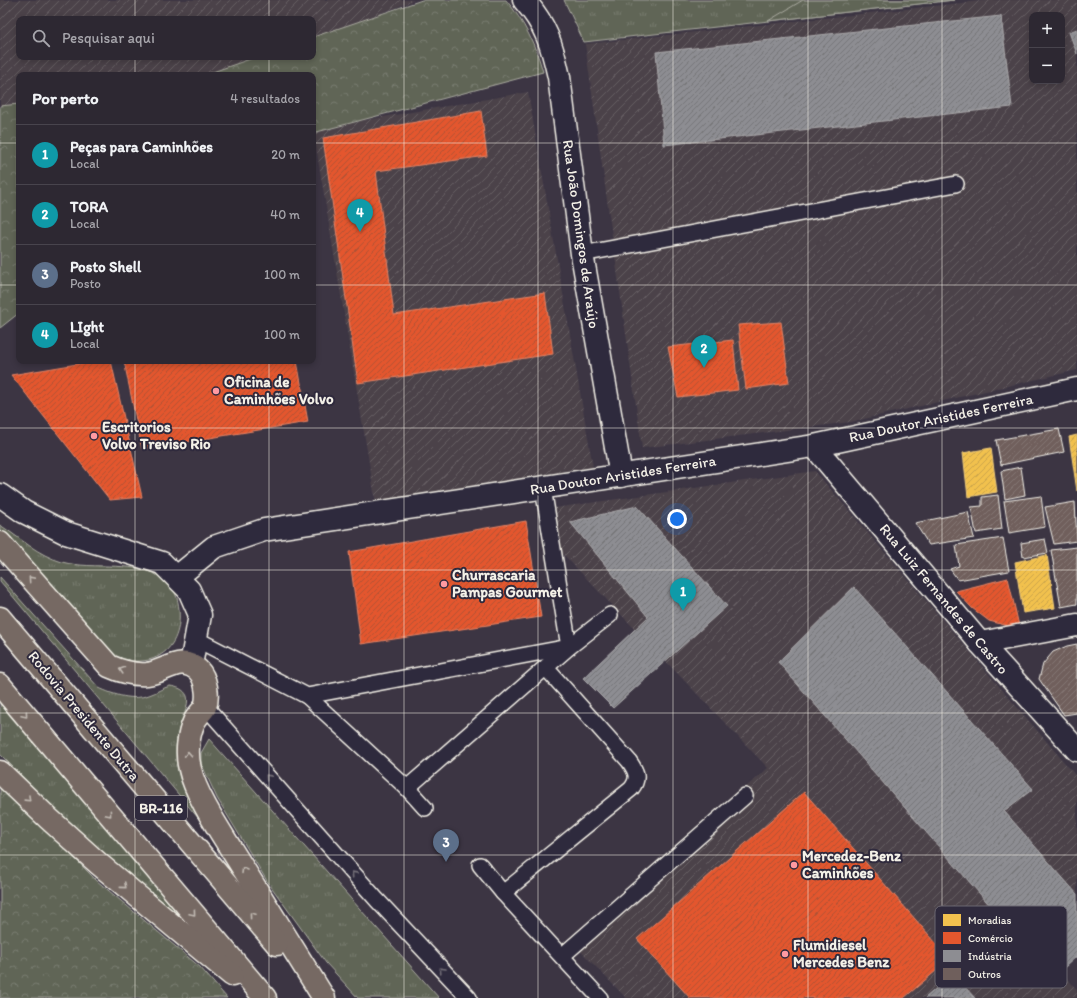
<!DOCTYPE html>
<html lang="pt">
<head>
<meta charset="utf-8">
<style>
  body { margin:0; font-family:Itim,sans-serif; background:#35303a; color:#f1f3f6 }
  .controls { position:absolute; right:12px; top:12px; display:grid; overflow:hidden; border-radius:8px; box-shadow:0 2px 6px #0003 }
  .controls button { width:36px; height:36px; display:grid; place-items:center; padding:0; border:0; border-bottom:1px solid #48444d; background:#2d2832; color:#f1f3f6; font:20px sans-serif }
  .you { position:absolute; left:677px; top:519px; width:14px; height:14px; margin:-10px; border:3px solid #fff; border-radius:50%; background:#1a73e8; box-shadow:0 0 0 6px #1a73e833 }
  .badge { display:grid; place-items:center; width:26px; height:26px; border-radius:50%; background:#ff9aa2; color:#fff; font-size:13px; font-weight:700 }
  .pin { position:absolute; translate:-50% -33px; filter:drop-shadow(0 1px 2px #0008) }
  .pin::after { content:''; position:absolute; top:21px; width:14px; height:12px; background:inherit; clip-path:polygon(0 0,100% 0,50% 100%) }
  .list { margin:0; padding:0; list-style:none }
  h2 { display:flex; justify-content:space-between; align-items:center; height:52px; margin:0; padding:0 16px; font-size:17px }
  h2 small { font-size:13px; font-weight:400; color:#a7a6ac }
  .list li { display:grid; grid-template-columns:26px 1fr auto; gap:12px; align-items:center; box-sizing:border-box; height:60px; padding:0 16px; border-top:1px solid #48444d }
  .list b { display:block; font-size:15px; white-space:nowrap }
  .list p { margin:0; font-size:13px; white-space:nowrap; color:#a7a6ac }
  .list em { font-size:13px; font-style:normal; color:#a7a6ac }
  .icon { flex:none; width:22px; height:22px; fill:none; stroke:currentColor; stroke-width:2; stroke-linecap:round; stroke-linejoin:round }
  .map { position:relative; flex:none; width:1077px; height:998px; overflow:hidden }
  .search { position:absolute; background:#2d2832; box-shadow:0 2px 6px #0003; left:16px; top:16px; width:300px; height:44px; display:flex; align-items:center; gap:10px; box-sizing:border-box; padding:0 14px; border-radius:8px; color:#a7a6ac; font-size:15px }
  .panel { position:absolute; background:#2d2832; box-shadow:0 2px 6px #0003; left:16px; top:72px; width:300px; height:292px; border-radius:8px }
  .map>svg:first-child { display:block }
  .industrial { fill:url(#industrial-furrows); fill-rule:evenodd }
  .grass { fill:url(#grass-tufts); stroke:#aaaba0 }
  .forest { fill:url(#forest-crowns); stroke:#aaaba0 }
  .homes { fill:url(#homes-hatch); stroke:#f3cf7c }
  .shops { fill:url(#shops-hatch); stroke:#e98566 }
  .industry { fill:url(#industry-hatch); stroke:#acabac }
  .building { fill:url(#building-hatch); stroke:#f4f1e8 }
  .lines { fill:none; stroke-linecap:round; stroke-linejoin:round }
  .lane-casing { stroke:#f4f1e8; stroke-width:18 }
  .street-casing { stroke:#f4f1e8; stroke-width:25 }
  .secondary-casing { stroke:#f4f1e8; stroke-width:25 }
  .highway-casing { stroke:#f4f1e8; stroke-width:25 }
  .lane { stroke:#2f2a3d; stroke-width:15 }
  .street { stroke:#2f2a3d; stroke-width:22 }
  .secondary { stroke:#2f2a3d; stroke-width:22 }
  .highway { stroke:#766964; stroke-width:22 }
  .oneway { stroke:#c2bbb3 }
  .oneway2 { stroke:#747079 }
  .grid { fill:none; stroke:#f4f1e8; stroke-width:1; stroke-opacity:0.55 }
  .poi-dot { fill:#ff9aa2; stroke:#2f2a3d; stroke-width:1.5 }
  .labels { text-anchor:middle; stroke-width:4; stroke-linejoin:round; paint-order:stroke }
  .shield { fill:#2f2a3d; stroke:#b9b5b5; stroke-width:1 }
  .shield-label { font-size:14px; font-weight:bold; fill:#f4f1e8 }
  .street-label { font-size:15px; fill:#f4f1e8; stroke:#2f2a3d }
  .poi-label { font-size:15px; font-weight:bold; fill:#f4f1e8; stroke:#2f2a3d; text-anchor:start }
  .key { fill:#2f2a3d; stroke:#6a6670; stroke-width:1 }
  .key-label { font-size:11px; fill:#f4f1e8 }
</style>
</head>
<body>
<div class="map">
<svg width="1077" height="998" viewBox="0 0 1077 998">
  <defs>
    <pattern id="industrial-furrows" width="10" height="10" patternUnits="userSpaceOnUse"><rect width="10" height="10" fill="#4b424a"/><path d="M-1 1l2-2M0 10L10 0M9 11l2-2" fill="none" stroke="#665e64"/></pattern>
    <pattern id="grass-tufts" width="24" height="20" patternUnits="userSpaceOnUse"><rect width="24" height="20" fill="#616557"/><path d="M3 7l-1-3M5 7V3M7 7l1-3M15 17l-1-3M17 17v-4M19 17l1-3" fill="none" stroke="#787c6f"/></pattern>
    <pattern id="forest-crowns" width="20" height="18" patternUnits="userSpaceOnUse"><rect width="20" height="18" fill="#616557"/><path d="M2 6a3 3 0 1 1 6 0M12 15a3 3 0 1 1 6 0" fill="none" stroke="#787c6f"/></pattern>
    <pattern id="homes-hatch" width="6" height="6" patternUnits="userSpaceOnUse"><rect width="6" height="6" fill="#f2c14e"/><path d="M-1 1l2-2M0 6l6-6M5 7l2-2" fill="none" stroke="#c8a34c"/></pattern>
    <pattern id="shops-hatch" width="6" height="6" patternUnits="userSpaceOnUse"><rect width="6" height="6" fill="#e4572e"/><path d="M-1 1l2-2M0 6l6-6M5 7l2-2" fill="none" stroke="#ae5236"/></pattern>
    <pattern id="industry-hatch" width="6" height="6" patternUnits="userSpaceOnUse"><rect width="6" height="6" fill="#8d8d92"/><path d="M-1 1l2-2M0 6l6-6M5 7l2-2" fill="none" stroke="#757577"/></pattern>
    <pattern id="building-hatch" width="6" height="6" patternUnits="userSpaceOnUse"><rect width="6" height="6" fill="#6f5f5c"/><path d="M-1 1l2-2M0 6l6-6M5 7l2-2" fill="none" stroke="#847673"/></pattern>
  </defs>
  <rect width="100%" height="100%" fill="#3c3543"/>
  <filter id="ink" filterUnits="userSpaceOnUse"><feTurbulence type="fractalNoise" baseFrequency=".025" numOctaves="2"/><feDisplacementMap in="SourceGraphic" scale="8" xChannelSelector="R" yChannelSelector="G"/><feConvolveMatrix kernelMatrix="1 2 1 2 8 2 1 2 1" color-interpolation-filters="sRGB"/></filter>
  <g filter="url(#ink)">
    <g class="industrial">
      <polygon points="0,0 415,0 313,40 313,19 19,19 19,57 268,57 222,75 19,75 19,154 0,161"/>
      <path d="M989,0H1077V370L851,422L642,448L585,44ZM1032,15H1062V81H1032Z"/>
      <polygon points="528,92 593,467 376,504 313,129"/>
      <polygon points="815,471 1077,777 1077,949 1058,967 1077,990 1077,998 626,998 569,939 768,768 562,553 554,508"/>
    </g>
    <g class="grass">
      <polygon points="564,0 954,0 584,42"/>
      <path d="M0,525C20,538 38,555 62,562C94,571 138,558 166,581C175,589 178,598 179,610C183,655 145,673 109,653L0,538Z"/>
      <path d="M0,577L99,688C114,695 133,701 149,695C156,693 162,688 170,686C177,687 184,689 187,696C190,705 181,720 179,729C170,767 182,787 199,819L0,581Z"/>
      <polygon points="0,703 192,929 77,832 0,754"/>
      <polygon points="209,739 439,998 358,998 326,963 267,881 217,798 201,763 201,753"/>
    </g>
    <g class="forest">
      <path d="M422,0H506C524,21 536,46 543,72L313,133V75H204L256,57H313V37Z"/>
      <polygon points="803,0 954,0 768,21"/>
      <polygon points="19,104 19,313 0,328 0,106"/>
      <polygon points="0,783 96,880 200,967 227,998 0,998"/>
    </g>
    <g class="homes">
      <polygon points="1077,435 1077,491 1069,437"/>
      <polygon points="991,448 997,492 968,497 963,453"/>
      <polygon points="1047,555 1055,608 1023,613 1015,562"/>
    </g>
    <g class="shops">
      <polygon points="481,111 487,156 376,171 394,315 545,293 553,354 358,383 323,138"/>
      <polygon points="781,322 789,383 746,389 738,325"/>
      <polygon points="733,340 738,390 678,397 668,347"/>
      <polygon points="95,361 111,361 142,497 110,500 11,375"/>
      <polygon points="124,361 297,361 308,422 142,449"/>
      <polygon points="526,521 541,617 361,644 349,552"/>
      <polygon points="1008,578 1019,626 1009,626 989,621 972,608 956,591"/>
      <polygon points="804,792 950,959 904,998 690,998 637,939"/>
    </g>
    <g class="industry">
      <polygon points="1001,16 1012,107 664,145 656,52"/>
      <polygon points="1077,29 1077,54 1069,32"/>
      <polygon points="637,506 727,606 613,708 583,678 648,617 570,522"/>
      <polygon points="854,587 1033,789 1004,811 1077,894 1077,956 1053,978 778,662"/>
      <polygon points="953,974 975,998 925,998"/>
    </g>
    <g class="building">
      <polygon points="1059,429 1064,452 1001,465 996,440"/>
      <polygon points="1021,467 1025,495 1005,499 1001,471"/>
      <polygon points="998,495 1002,529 976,533 971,507 982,506 982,497"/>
      <polygon points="1041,496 1045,527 1009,533 1004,501"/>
      <polygon points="1075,502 1077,541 1054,544 1045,507"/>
      <polygon points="968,512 974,538 929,545 915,523"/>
      <polygon points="1003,538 1009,571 958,580 950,569 959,566 956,545"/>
      <polygon points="1045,539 1048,553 1023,557 1021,543"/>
      <polygon points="1077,547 1077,604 1061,607 1051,550"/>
      <polygon points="1077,644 1077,713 1064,715 1039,679 1043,664 1053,652 1067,646"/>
    </g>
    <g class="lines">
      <g class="lane-casing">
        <g id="lane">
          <polyline points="582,254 956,184"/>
          <polyline points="196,639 307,696 569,647 543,488"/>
          <polyline points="307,696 407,788"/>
          <polyline points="205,706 377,900 469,998"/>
          <polyline points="425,808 407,788 569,647 610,615"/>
          <polyline points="480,865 503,893 600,998"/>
          <path d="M503,893L631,789C640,778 636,771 629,761L546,668"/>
          <polyline points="562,956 745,796"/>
        </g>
      </g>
      <g class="street-casing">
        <g id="street">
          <path d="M524,0C546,25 552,45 559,77L582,254L621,476"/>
          <polyline points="814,446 980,643 1077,750"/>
          <polyline points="177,577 214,547 264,530 814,446 1077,389"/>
          <polyline points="980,643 1077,625"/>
        </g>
      </g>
      <g class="secondary-casing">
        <polyline id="secondary" points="0,495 24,512 66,533 162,563 189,590 200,615 191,665"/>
      </g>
      <g class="highway-casing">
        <g id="highway">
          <path d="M0,543L109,666C120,671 134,675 147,674C165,672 181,654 198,670C206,678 209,696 205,707C202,712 197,716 194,722C188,735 186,754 190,769C195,793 218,828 231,849C262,899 293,949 324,998"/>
          <polyline points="0,618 277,944"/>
          <polyline points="0,685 265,998"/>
          <polyline points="0,772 48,818 99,864 232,975"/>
        </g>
      </g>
      <use href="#lane" class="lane"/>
      <use href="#street" class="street"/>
      <use href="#secondary" class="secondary"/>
      <use href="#highway" class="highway"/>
    </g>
    <defs><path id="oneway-chevron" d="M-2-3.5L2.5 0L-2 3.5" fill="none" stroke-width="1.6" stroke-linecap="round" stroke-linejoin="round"/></defs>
    <g class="oneway">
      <use href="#oneway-chevron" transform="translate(31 579) rotate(-131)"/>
      <use href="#oneway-chevron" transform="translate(122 670) rotate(-163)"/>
      <use href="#oneway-chevron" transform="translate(25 715) rotate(50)"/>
      <use href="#oneway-chevron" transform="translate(188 754) rotate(-93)"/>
      <use href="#oneway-chevron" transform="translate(28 799) rotate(44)"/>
      <use href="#oneway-chevron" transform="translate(109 814) rotate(50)"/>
      <use href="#oneway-chevron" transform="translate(244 870) rotate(-121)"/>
      <use href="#oneway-chevron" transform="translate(124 886) rotate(40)"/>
      <use href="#oneway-chevron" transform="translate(193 913) rotate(50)"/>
      <use href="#oneway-chevron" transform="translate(252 915) rotate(-130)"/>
    </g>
    <g class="oneway2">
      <use href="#oneway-chevron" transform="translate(268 777) rotate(-132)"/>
      <use href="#oneway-chevron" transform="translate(354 874) rotate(-132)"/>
      <use href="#oneway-chevron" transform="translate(442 970) rotate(-133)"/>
    </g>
  </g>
  <path class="grid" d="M135,0V19M269,0V19M404,0V998M538,0V998M673,0V998M808,0V998M942,0V998M135,57V75M269,57V75M0,143H19M313,143H1077M0,285H19M313,285H1077M135,361V998M269,361V998M0,428H1077M0,570H1077M0,713H1077M0,855H1077"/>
  <g class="poi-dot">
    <circle cx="216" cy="391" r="4"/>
    <circle cx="94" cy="436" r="4"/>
    <circle cx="444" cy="584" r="4"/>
    <circle cx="794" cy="865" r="4"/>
    <circle cx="785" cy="954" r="4"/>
  </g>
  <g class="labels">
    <rect class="shield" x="135" y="796" width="52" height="24" rx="3"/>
    <g class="shield-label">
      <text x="161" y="813">BR-116</text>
    </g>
    <g class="street-label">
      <text transform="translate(581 234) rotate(82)" y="5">Rua João Domingos de Araújo</text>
      <text transform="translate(941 418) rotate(-12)" y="5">Rua Doutor Aristides Ferreira</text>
      <text transform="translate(623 475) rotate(-9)" y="5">Rua Doutor Aristides Ferreira</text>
      <text transform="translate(944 599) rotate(50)" y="5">Rua Luiz Fernandes de Castro</text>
      <text transform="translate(84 716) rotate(50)" y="5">Rodovia Presidente Dutra</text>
    </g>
    <g class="poi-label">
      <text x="224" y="387">Oficina de<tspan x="224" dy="17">Caminhões Volvo</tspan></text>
      <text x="102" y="432">Escritorios<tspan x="102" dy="17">Volvo Treviso Rio</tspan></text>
      <text x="452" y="580">Churrascaria<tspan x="452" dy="17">Pampas Gourmet</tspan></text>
      <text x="802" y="861">Mercedez-Benz<tspan x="802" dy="17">Caminhões</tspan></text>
      <text x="793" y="950">Flumidiesel<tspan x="793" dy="17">Mercedes Benz</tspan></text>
    </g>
  </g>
  <rect x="935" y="906" width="132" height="82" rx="6" class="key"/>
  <rect x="943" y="914" width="18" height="12" fill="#f2c14e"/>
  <rect x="943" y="932" width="18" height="12" fill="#e4572e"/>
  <rect x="943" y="950" width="18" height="12" fill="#8d8d92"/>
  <rect x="943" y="968" width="18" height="12" fill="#6f5f5c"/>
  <g class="key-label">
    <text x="968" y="924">Moradias</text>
    <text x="968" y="942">Comércio</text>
    <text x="968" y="960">Indústria</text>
    <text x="968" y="978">Outros</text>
  </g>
</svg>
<div class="controls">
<button>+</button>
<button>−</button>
</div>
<div class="you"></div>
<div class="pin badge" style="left:683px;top:611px;background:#0f9aa8">1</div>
<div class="pin badge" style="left:704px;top:368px;background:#0f9aa8">2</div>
<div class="pin badge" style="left:446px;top:862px;background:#5c6f8a">3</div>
<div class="pin badge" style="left:360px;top:232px;background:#0f9aa8">4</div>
<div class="search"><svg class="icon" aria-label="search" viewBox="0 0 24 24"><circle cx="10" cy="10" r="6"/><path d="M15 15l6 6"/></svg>Pesquisar aqui</div>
<section class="panel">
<h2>Por perto<small>4 resultados</small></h2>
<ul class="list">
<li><span class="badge" style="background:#0f9aa8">1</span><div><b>Peças para Caminhões</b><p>Local</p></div><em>20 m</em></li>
<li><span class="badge" style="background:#0f9aa8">2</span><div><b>TORA</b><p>Local</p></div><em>40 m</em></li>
<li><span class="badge" style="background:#5c6f8a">3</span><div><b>Posto Shell</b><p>Posto</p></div><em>100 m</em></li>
<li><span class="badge" style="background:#0f9aa8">4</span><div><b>LIght</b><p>Local</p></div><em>100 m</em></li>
</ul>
</section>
</div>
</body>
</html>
